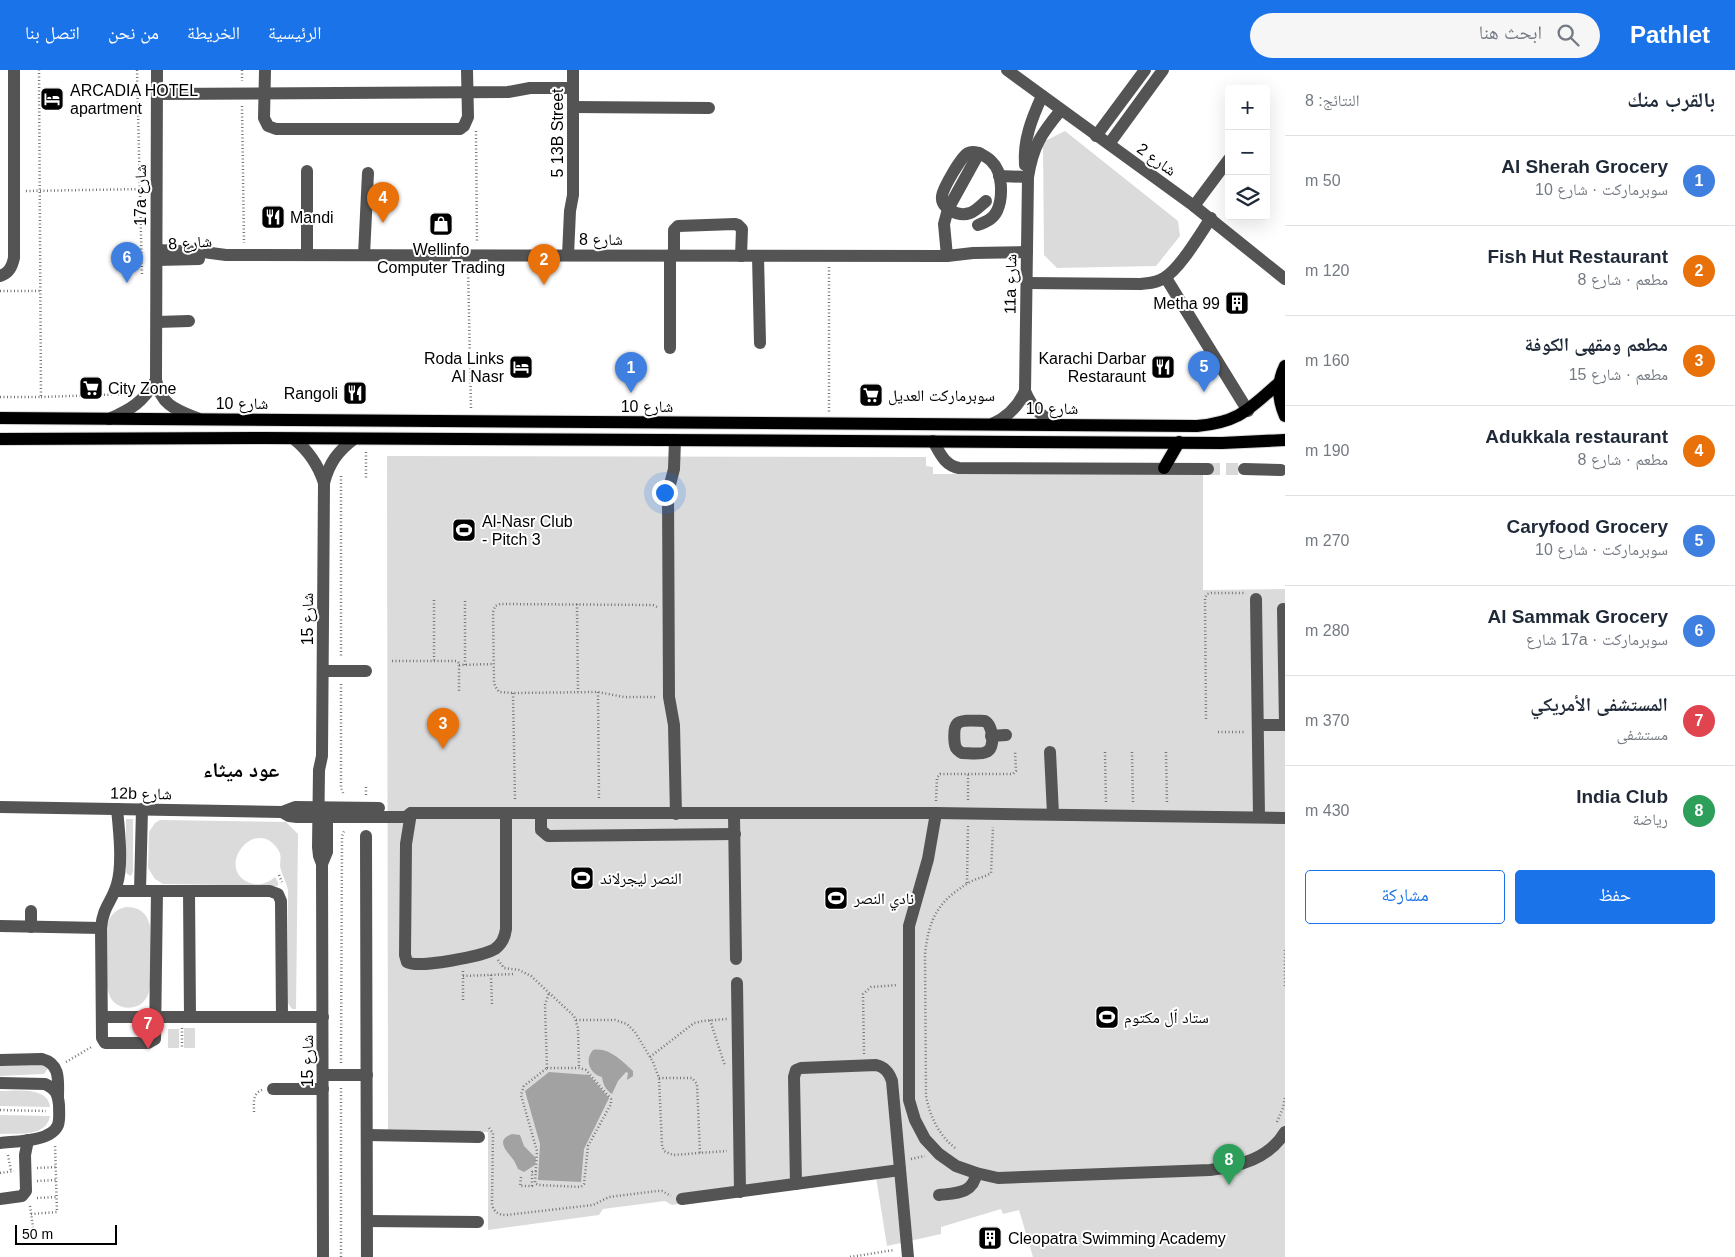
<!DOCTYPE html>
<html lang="ar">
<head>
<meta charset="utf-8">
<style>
  body { margin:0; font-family:Arial,"Noto Naskh Arabic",sans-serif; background:#f6f6f7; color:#1f2937; direction:rtl }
  .controls { position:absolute; right:15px; top:15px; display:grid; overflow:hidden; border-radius:5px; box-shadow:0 5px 20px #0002 }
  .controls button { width:45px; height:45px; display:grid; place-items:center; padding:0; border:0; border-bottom:1px solid #e0e1e3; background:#fff; color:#1f2937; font:25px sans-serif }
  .scale { position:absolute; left:15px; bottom:12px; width:102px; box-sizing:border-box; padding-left:5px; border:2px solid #000; border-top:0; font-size:14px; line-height:18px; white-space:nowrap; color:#000; -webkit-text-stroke:4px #fff; paint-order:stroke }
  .you { position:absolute; left:664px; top:422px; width:18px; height:18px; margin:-12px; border:4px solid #fff; border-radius:50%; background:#1a73e8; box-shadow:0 0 0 8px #1a73e833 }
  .badge { display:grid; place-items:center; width:32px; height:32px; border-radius:50%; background:#1a73e8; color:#fff; font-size:16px; font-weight:700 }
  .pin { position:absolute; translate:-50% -41px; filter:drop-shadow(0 1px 2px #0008) }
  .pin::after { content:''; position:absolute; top:26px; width:18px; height:15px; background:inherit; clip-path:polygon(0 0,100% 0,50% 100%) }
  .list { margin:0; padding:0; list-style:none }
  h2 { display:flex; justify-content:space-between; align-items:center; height:65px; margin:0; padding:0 20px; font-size:21px }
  h2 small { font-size:16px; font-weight:400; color:#747a83 }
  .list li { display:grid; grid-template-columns:32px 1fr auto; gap:15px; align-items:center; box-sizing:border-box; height:90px; padding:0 20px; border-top:1px solid #e0e1e3 }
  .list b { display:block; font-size:19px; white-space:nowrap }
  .list p { margin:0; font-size:16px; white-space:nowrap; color:#747a83 }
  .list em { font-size:16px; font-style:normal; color:#747a83 }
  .actions { display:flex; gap:10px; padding:15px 20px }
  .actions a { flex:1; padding:11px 0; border:1px solid #1a73e8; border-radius:5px; text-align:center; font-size:18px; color:#1a73e8 }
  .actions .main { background:#1a73e8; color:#fff }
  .icon { flex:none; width:28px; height:28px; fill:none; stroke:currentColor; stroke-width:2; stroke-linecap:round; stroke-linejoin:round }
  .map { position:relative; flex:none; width:1285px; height:1187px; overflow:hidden; direction:ltr }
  header { display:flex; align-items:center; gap:30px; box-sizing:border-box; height:70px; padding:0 25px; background:#1a73e8; color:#fff }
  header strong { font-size:24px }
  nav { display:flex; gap:28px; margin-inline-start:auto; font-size:18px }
  .search { width:350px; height:45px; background:#f6f6f7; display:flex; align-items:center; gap:12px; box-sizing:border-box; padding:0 18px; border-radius:28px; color:#747a83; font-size:19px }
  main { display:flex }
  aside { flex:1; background:#fff }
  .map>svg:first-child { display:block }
  .green { fill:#dbdbdb }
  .water { fill:#a2a2a2 }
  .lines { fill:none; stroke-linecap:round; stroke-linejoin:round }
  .minor-tunnel { stroke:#d9d9d9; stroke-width:12; stroke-dasharray:12 6; stroke-linecap:butt }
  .major-casing { stroke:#dbdbdb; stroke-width:14 }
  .path { stroke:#767676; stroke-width:2.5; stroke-dasharray:1 2.5; stroke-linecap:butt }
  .minor { stroke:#545454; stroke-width:12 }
  .major { stroke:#000; stroke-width:12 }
  .labels { text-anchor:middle; stroke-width:4; stroke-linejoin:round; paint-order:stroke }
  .poi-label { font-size:16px; fill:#000; stroke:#fff; text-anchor:start }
  .street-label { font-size:16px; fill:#000; stroke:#fff }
  .district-label { font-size:21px; font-weight:bold; fill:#000; stroke:#fff }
</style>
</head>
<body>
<header>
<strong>Pathlet</strong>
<div class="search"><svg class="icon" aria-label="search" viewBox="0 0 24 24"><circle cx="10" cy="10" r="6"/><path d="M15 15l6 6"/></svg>ابحث هنا</div>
<nav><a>الرئيسية</a><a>الخريطة</a><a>من نحن</a><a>اتصل بنا</a></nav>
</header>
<main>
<aside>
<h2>بالقرب منك<small>النتائج: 8</small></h2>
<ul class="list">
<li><span class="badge" style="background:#3f7fe0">1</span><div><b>Al Sherah Grocery</b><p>سوبرماركت · شارع 10</p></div><em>50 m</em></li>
<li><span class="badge" style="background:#e8710a">2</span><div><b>Fish Hut Restaurant</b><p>مطعم · شارع 8</p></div><em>120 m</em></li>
<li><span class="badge" style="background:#e8710a">3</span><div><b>مطعم ومقهى الكوفة</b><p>مطعم · شارع 15</p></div><em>160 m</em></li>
<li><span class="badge" style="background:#e8710a">4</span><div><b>Adukkala restaurant</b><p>مطعم · شارع 8</p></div><em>190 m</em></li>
<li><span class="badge" style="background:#3f7fe0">5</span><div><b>Caryfood Grocery</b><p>سوبرماركت · شارع 10</p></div><em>270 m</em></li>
<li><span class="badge" style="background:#3f7fe0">6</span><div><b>Al Sammak Grocery</b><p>سوبرماركت · 17a شارع</p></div><em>280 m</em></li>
<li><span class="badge" style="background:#e0444e">7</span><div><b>المستشفى الأمريكي</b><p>مستشفى</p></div><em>370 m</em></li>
<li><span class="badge" style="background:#2e9e5b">8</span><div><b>India Club</b><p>رياضة</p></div><em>430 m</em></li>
</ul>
<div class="actions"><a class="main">حفظ</a><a>مشاركة</a></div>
</aside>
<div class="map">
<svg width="1285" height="1187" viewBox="0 0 1285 1187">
  <rect width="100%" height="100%" fill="#fff"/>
  <g class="green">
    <polygon points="1065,61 1178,151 1180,166 1156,196 1057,198 1044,185 1043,72"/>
    <polygon points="387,386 926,387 926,396 933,397 933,404 1203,403 1203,520 1285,519 1285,1187 1033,1187 1019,1140 1003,1144 1001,1139 941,1157 941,1164 887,1176 876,1107 672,1135 665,1131 603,1139 599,1145 488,1160 488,1062 388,1064"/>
    <polygon points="126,749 133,749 133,802 131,806 127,804 126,802"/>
    <path d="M160,750L286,752L298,764L296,939H292L288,933V821C287,813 283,807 281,800C278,792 284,787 277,778C254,746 214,799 250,813C259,816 268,813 275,807L278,812V816L163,814L155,809L148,798L149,762L155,753Z"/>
    <path d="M126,837C140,837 147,843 150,856C150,873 153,907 149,922C147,929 141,936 134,937C123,940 112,934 109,924C104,912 106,869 107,855C110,845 116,839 126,837Z"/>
    <rect x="184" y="958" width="11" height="20"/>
    <rect x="168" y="959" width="11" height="19"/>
    <polygon points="41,993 48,998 45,1003 43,1004 0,1006 0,995"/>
    <path d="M0,1021C16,1021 48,1016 50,1037L0,1036Z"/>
    <path d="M0,1045L50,1046C46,1068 17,1063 0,1064Z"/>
  </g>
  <g class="water">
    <path d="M593,980C609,977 622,991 633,1001V1006L627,1010L628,1003L626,1002L618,1011L612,1024C606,1020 603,1015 602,1007C590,1004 584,990 593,980Z"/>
    <polygon points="549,1002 589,1005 609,1028 584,1079 581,1112 538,1110 540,1074 525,1021"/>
    <path d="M512,1064L520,1065L524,1076L536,1088L535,1095L524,1102L518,1099C516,1095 515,1091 512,1088C505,1079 496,1070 512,1064Z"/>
  </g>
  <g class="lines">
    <g class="minor-tunnel">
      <polyline points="1208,399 1244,399"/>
      <polyline points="736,889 737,913"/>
    </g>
    <g class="major-casing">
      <g id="major">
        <path d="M1285,296C1277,312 1278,330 1285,346"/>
        <path d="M0,348L1197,356C1240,352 1249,339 1280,312"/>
        <polyline points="0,369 264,368 1222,373 1285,370"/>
        <polyline points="1164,398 1179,372"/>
      </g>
    </g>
    <g class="path">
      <polyline points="137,0 142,206"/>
      <polyline points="242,0 242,11"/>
      <polyline points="242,36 244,173"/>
      <polyline points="476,61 477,173"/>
      <polyline points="26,121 145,119"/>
      <polyline points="468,197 471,339"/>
      <polyline points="829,197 829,342"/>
      <polyline points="0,221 41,221"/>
      <polyline points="0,327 41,327 39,0"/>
      <polyline points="41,327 127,324"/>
      <polyline points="366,382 366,410"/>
      <polyline points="341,406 341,588"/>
      <polyline points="434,530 434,591"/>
      <polyline points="577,534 578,622"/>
      <polyline points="657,537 653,535 500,534 495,536 493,542 494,612 495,616 499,622 513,623 598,622 624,627 657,627"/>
      <polyline points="392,591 457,591 459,593 459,621"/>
      <polyline points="459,595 494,594"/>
      <polyline points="465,595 465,530"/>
      <polyline points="341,614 341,718 344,725"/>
      <polyline points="598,622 599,730"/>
      <polyline points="513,623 515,730"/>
      <polyline points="1206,649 1205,528 1207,524 1211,523 1245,523"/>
      <polyline points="1218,662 1244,662"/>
      <polyline points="1105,682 1106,733"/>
      <polyline points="1132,682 1133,733"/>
      <polyline points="1166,682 1167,733"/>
      <polyline points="366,717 366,726"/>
      <polyline points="968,730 968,704"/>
      <polyline points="936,731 937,708 940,704 1013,704 1016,701 1015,681"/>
      <polyline points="279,805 282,812"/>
      <polyline points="967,813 968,756"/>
      <polyline points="1285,880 1285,917"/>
      <polyline points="498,890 504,898 519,900 531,906 574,946 578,958 579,998"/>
      <polyline points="491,905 492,935"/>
      <polyline points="463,906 513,904"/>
      <polyline points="463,930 463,900"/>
      <polyline points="576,950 615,950 627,954 635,962 653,992 659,1008 662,1076 664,1081 673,1085 727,1081"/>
      <polyline points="710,950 725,996"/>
      <polyline points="182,958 182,979"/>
      <polyline points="864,984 863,924 871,917 897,915"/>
      <polyline points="650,987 694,953 703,951 727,949"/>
      <polyline points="66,992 93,976"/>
      <polyline points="341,993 342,766 345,759"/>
      <polygon points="547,998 579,998 586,1000 611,1029 611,1034 588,1076 584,1114 581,1117 538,1115 535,1113 537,1081 521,1025 524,1016"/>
      <polyline points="547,998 545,935 549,923"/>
      <polyline points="659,1008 692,1008 697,1014 700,1083"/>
      <polyline points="0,1040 46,1041"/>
      <path d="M254,1042C254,1033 252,1024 262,1020"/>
      <polyline points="1277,1052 1283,1038 1285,1027"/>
      <path d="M489,1058L493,1063L492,1135C494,1142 499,1145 506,1145L593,1135L609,1127L657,1121H662L671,1126"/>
      <path d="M955,1078C939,1065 930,1047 926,1026L925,884C929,848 938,831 970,812C977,808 985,807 991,803L993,757"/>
      <polyline points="8,1085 11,1101"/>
      <polyline points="911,1089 925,1086"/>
      <polyline points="37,1098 56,1097"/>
      <polyline points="0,1103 14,1101"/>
      <polyline points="521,1107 520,1116 532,1116 532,1102 537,1101"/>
      <polyline points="37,1111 56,1110"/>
      <polyline points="37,1128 56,1127"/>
      <polyline points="30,1136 34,1164"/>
      <polyline points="31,1144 57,1142 55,1074"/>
      <polyline points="341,1187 341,1016"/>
      <polyline points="850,1187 894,1180"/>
    </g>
    <g class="minor">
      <path d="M157,0L156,310C161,336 177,340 199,349"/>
      <polyline points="265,0 264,48 268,56 276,59 460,59 464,56 468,47 467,0"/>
      <polyline points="1007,0 1194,136 1285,209"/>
      <polyline points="157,24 508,22 530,18 573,18"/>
      <polyline points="573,37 709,38"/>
      <polyline points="1096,66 1145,0"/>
      <polyline points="1109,74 1163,0"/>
      <path d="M979,83C975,82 972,81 968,83C961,87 943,118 942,126C940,139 959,147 970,143C976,141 981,135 986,131"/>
      <path d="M1025,95C1023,70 1032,48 1042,26"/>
      <polyline points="999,106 1028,107"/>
      <polyline points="1194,136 1229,89"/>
      <polyline points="157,180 203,182 226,185 947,186 973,183 1027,182"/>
      <polyline points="307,185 307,101"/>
      <polyline points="364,185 368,103"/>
      <polyline points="568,185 570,141 573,125 573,0"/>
      <polyline points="670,185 670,278"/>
      <polyline points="674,185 674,160 678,156 735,154 738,155 742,159 741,186"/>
      <polyline points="758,186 760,273"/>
      <path d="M947,186L944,154L948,139L979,83C984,86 989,88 992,92C1003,102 1003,128 997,141C993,149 986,152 978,155"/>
      <polyline points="157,190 199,189"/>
      <path d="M0,206C9,203 12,197 14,188V0"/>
      <polyline points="1166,208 1248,341"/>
      <path d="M1027,213L1141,214C1149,213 1157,213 1164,208C1180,199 1200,164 1211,148"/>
      <polyline points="157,252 189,251"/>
      <path d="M109,349C132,339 143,332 156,310"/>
      <path d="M992,354C1008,347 1018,337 1025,321"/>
      <path d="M1059,354C1042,348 1032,338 1025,321L1028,107C1033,76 1041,64 1061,40"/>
      <path d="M294,369C309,381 318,394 324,413"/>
      <polyline points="675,370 674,399 668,422 669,627 674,655 676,744"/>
      <path d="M933,371C940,383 944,395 959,398L1208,399"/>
      <polyline points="1244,399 1281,400"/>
      <polyline points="1256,529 1259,747"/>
      <polyline points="1283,539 1285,655"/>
      <polyline points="323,601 366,601"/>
      <path d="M985,651C993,655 996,679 986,682C980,685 969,683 962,683C959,681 958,681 956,678C954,673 953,658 957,654C961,649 978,651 985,651Z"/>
      <polyline points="1258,655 1285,655"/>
      <polyline points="991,666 1006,665"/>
      <polyline points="1050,682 1053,744"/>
      <polyline points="0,737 282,742 295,737 379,738"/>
      <path d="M117,739C119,759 123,795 117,814C112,832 103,836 101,858L102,968L105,973H148L155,969L157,821"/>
      <polyline points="282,742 289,746 297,747 406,747 411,743 936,743 1285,748"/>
      <path d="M411,743L406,774L405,885L407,892C417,899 484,886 495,879C502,874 505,867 506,859V744"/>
      <path d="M936,743L928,789L909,856V1030L915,1050L925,1069L939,1084L956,1096L976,1103L998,1108L1210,1100C1239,1096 1269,1089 1285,1062"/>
      <polyline points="541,744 541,760 548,766 735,764"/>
      <polyline points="734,744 736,889"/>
      <polyline points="366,766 367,1187"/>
      <polyline points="322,794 327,782 327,740"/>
      <polyline points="115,821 270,821 278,824 281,831 282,947"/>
      <polyline points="140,821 142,739"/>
      <polyline points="189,821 190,947"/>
      <polyline points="31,841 31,857"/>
      <polyline points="0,856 101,858"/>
      <polyline points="737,913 740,1122"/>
      <polyline points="102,947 323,947"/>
      <path d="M0,990L42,989C61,994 58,1011 58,1027"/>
      <polyline points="323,1005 367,1005"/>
      <path d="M0,1013L45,1014C56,1019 58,1024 59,1035C59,1042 60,1049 58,1055C51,1072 16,1071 0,1073"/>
      <polyline points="273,1019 323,1019"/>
      <polyline points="367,1065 479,1067"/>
      <path d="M796,1114L794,1007L796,1000L801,998L876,995C885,997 889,1002 892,1011L908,1187"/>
      <path d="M939,1125C955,1123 974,1124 976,1103"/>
      <polyline points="0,1129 22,1126 26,1121 25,1085 28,1070"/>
      <polyline points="682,1129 900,1100"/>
      <polyline points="367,1151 478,1152"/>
      <path d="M323,1187L322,794L319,786L318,777L319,700L322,686L324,413C329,393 338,381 354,369"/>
    </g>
    <use href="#major" class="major"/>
  </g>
  <defs>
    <g id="hotel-square" transform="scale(1.25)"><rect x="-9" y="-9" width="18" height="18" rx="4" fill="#000" stroke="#fff"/><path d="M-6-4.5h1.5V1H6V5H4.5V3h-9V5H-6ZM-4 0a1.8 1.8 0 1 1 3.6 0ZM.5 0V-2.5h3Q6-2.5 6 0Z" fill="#fff"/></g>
    <g id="restaurant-square" transform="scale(1.25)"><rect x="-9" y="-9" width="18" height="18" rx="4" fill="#000" stroke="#fff"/><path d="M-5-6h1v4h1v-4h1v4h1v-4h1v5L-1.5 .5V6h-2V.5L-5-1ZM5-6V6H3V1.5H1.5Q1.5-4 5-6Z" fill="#fff"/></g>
    <g id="shop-square" transform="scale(1.25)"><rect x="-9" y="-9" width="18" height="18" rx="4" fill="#000" stroke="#fff"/><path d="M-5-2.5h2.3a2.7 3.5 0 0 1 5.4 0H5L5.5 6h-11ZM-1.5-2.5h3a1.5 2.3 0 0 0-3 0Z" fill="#fff"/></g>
    <g id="building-square" transform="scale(1.25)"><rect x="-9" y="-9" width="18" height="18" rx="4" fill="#000" stroke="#fff"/><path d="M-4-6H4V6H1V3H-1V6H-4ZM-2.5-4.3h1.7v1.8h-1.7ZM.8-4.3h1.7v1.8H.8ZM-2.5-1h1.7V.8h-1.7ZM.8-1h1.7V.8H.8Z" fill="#fff"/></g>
    <g id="supermarket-square" transform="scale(1.25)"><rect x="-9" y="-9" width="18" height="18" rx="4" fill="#000" stroke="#fff"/><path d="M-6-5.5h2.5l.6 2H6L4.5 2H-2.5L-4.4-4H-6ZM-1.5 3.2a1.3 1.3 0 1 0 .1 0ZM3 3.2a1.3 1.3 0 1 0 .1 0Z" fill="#fff"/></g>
    <g id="stadium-square" transform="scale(1.25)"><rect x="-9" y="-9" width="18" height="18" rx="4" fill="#000" stroke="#fff"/><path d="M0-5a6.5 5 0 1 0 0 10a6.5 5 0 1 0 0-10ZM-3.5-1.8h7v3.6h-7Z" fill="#fff"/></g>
  </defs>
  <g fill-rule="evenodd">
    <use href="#hotel-square" x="52" y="29"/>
    <use href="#restaurant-square" x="273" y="147"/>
    <use href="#shop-square" x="441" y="154"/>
    <use href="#building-square" x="1237" y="233"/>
    <use href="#hotel-square" x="521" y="297"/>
    <use href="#restaurant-square" x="1163" y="297"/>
    <use href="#supermarket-square" x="91" y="318"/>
    <use href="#restaurant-square" x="355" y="323"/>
    <use href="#supermarket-square" x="871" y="325"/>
    <use href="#stadium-square" x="464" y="460"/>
    <use href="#stadium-square" x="582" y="808"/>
    <use href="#stadium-square" x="836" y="828"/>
    <use href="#stadium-square" x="1107" y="947"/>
    <use href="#building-square" x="990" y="1168"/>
  </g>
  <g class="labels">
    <g class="poi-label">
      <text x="70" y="26">ARCADIA HOTEL<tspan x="70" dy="18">apartment</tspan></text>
      <text x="290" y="153">Mandi</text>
      <text x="441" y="185" text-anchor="middle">Wellinfo<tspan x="441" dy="18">Computer Trading</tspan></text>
      <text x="1220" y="239" text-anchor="end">Metha 99</text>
      <text x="504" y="294" text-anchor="end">Roda Links<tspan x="504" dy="18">Al Nasr</tspan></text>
      <text x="1146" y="294" text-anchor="end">Karachi Darbar<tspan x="1146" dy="18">Restaraunt</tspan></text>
      <text x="108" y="324">City Zone</text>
      <text x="338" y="329" text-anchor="end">Rangoli</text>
      <text x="888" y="331">سوبرماركت العديل</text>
      <text x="482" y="457">Al-Nasr Club<tspan x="482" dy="18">- Pitch 3</tspan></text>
      <text x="600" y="814">النصر ليجرلاند</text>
      <text x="854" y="834">نادي النصر</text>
      <text x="1124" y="953">ستاد اّل مكتوم</text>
      <text x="1008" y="1174">Cleopatra Swimming Academy</text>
    </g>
    <g class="street-label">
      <text transform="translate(557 63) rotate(-90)" y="6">5 13B Street</text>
      <text transform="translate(1157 89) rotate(36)" y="6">شارع 2</text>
      <text transform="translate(140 125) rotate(-90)" y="6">17a شارع</text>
      <text x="601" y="175">شارع 8</text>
      <text transform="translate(190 172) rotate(-4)" y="6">شارع 8</text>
      <text transform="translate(1010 214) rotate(-89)" y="6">11a شارع</text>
      <text x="242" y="339">شارع 10</text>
      <text x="647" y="342">شارع 10</text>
      <text x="1052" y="344">شارع 10</text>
      <text transform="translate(307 549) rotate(-90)" y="6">شارع 15</text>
      <text transform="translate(141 723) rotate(1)" y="6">12b شارع</text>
      <text transform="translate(307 991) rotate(-90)" y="6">شارع 15</text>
    </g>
    <g class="district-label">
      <text x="241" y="707">عود ميثاء</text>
    </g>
  </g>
</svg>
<div class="controls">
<button>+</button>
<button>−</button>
<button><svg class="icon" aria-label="layers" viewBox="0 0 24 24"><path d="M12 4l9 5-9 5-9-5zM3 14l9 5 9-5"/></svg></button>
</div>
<div class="scale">50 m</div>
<div class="you"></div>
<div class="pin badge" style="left:631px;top:323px;background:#3f7fe0">1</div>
<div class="pin badge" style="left:544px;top:215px;background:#e8710a">2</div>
<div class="pin badge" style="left:443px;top:679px;background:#e8710a">3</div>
<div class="pin badge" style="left:383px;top:153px;background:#e8710a">4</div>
<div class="pin badge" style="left:1204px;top:322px;background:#3f7fe0">5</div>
<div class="pin badge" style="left:127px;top:213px;background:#3f7fe0">6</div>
<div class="pin badge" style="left:148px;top:979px;background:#e0444e">7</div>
<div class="pin badge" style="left:1229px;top:1115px;background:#2e9e5b">8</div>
</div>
</main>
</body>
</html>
